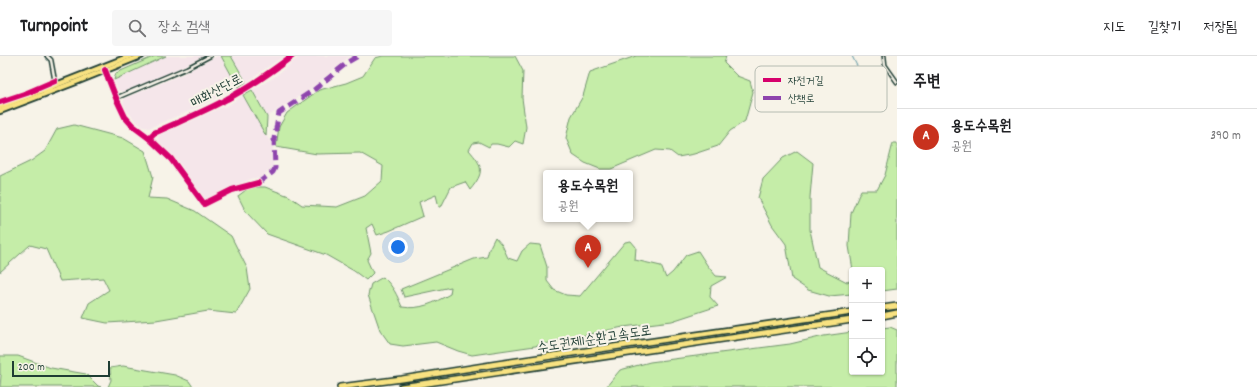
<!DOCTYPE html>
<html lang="ko">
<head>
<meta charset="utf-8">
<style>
  body { margin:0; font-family:Dekko,"Poor Story",sans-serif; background:#f6f6f6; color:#202124 }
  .controls { position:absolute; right:12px; bottom:12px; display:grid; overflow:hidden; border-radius:4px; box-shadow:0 1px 3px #0004 }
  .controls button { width:36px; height:36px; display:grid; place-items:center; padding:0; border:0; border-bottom:1px solid #e0e0e0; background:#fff; color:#202124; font:20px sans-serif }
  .scale { position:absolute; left:12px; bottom:10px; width:98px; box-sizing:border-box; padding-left:4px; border:2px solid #1f3d34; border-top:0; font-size:11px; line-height:14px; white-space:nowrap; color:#1f3d34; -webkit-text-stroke:3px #f7f3e8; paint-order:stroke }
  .you { position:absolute; left:398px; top:191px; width:14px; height:14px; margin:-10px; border:3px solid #fff; border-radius:50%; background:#1a73e8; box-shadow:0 0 0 6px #1a73e833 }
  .badge { display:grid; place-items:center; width:26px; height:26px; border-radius:50%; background:#c8321e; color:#fff; font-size:13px; font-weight:700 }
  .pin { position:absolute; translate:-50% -33px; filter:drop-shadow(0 1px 2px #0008) }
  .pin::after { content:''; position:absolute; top:21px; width:14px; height:12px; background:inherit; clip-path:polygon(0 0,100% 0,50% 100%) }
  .popup { position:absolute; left:543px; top:114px; width:90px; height:52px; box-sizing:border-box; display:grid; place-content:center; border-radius:4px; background:#fff; filter:drop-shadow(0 1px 3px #0005); font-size:13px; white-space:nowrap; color:#757577 }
  .popup b { font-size:15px; color:#202124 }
  .popup::after { content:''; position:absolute; left:50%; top:100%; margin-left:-8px; border:8px solid transparent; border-top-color:#fff }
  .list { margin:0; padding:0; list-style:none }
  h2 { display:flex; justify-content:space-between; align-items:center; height:52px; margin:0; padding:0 16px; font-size:17px }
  h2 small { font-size:13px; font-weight:400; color:#757577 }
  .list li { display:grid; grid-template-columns:26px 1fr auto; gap:12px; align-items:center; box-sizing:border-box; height:56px; padding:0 16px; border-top:1px solid #e0e0e0 }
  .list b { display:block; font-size:15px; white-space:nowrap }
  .list p { margin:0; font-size:13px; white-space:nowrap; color:#757577 }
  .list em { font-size:13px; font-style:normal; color:#757577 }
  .icon { flex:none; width:22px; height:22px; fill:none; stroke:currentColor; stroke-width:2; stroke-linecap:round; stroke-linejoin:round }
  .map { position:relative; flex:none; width:897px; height:331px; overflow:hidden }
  header { display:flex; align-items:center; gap:24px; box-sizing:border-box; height:56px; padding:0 20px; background:#fff; border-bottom:1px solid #e0e0e0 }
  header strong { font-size:19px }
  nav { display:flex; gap:22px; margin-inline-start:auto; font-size:14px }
  .search { width:280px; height:36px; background:#f6f6f6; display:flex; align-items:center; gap:10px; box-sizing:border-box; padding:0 14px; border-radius:4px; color:#757577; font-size:15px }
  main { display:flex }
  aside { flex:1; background:#fff }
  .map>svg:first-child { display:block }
  .built { fill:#f5e6ea }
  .green { fill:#c5eda8; stroke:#72956e }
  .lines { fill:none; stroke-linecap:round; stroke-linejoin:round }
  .stream { stroke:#6096a3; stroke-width:1 }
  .street-casing { stroke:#1f3d34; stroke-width:5.5 }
  .primary-casing { stroke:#1f3d34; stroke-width:8 }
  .highway-casing { stroke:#1f3d34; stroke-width:8 }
  .street { stroke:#f7f3e8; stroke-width:2.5 }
  .primary { stroke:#f8e281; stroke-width:4.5 }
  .highway { stroke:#f8e281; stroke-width:5 }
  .quiet { stroke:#8e44ad; stroke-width:5; stroke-dasharray:10 5; stroke-linecap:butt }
  .cycleway-casing { stroke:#f7f3e8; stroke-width:8 }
  .cycleway { stroke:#d6006c; stroke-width:6 }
  .labels { text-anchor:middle; stroke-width:4; stroke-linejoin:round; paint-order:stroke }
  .street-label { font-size:14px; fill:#1f3d34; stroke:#f7f3e8 }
  .key { fill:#f7f3e8; stroke:#b6bcb2; stroke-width:1 }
  .key-label { font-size:11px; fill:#1f3d34 }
</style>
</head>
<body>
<header>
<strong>Turnpoint</strong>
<div class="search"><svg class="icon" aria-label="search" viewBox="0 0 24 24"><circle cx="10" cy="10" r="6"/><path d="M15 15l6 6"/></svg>장소 검색</div>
<nav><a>지도</a><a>길찾기</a><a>저장됨</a></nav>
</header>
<main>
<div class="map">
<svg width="897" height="331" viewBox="0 0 897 331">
  <rect width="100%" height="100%" fill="#f7f3e8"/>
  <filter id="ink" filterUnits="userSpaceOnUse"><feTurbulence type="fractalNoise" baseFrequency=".025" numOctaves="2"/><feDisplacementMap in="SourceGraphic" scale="8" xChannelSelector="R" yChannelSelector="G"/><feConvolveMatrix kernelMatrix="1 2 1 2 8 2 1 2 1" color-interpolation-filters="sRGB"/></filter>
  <g filter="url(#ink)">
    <g class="built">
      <polygon points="166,0 204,0 167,18 132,32 123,36 118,34 114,24"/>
      <polygon points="217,0 221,0 238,31 199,51 149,72 143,71 136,65 128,56 123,47 125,42 183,18"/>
      <polygon points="231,0 284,0 262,15 255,21 246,26"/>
      <polygon points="300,0 350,0 310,33 267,61 252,34 273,22"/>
      <polygon points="243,39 273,91 273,110 259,123 253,122 204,144 180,108 157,85 159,79 220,52 227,50"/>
    </g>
    <g class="green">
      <polygon points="155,0 166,0 114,24 116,17"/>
      <polygon points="221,0 231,0 246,26 238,31"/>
      <path d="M383,0H515L523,15L522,42L526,71L523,88L515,85L509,91L497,88H491L489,91L479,86L473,87L469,94C483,110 485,116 470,134L465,126L451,131L441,151H439L436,139L419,146L423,160L389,175L377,179L372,168L366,172L371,197L367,204L373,217L366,224L354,215L326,199L267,178L246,156L238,140L250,131H265L289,140L302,149L337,151L365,140L382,125L383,110L360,97L317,98L276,91L279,71L287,57L319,34L346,27L363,20L375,2Z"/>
      <polygon points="636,0 726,0 724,7 737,20 750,25 753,36 745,65 730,75 718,90 694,98 678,101 670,95 656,94 611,113 600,113 585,107 573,99 566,82 571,61 583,40 590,16"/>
      <polygon points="252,34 267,61 266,80 243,39"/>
      <polygon points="74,69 123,82 145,95 153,121 148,142 167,143 195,155 231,180 247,212 250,233 236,258 208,255 156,264 107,267 83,262 89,247 109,234 103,222 60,225 46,193 30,189 0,216 0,120 31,105 45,95 57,73"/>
      <polygon points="893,87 897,87 897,233 882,235 882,214 853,214 849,190 851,157 861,134 877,134 885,119"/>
      <polygon points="797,95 813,107 810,141 810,174 818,211 847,226 852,224 852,238 829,240 808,234 792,223 786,188 772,169 758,142 763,123 783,102"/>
      <path d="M495,181L502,189L508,202L517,205L522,195L530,188L540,189L547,211V225L554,234L566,239L580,240L625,186L631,185L636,191L635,204L661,210L666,222L673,216L686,199L698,195L707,209L716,220L727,221L711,230L710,241L718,250L672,265L623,271L535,290L472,299L458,295L436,286L403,290L390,288L380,274L368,239L371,228L383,221C393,230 397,239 402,251C420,254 434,247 450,238L451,231L404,241L401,233L474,203L487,201L489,193Z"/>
      <polygon points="890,271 897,274 897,331 606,331 620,314 650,306 790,288 824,280 852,276 852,316 882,316 882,272"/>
      <polygon points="0,300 18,300 51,312 86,318 98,330 101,331 0,331 1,319 0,318"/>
      <polygon points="123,310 175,319 189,325 193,331 108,331 111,324 110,312"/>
    </g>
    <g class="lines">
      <polyline class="stream" points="852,0 860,16"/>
      <g class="street-casing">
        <g id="street">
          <polyline points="47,0 51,4 55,26"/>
          <polyline points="884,0 885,9 897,26"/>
          <polyline points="105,15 116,42 125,61 133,70 149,82 171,103 204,148 232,134 258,127"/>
          <polyline points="116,42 187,12 210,0"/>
          <polyline points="0,46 27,37 55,25"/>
          <path d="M149,82L154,77C178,66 204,56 227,43C250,31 271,16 292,0"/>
        </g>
      </g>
      <g class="primary-casing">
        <g id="primary">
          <polyline points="0,51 130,0"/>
          <polyline points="0,55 76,26 141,0"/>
        </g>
      </g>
      <g class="highway-casing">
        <g id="highway">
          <polyline points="882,252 897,250"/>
          <polyline points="882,260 897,257"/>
          <polyline points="340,331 402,323 497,308 852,256"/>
          <polyline points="401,331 852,264"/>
        </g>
      </g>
      <use href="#street" class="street"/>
      <use href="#primary" class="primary"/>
      <use href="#highway" class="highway"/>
      <polyline class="quiet" points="258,127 273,116 275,112 274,83 279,57 315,33 348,6 358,0"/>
      <g class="cycleway-casing">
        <g id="cycleway">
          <polyline points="105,14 116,42 125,61 133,70 149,82 171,103 204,148 232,134 258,127"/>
          <polyline points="0,46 27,37 55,25"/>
          <path d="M149,82L154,77C178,66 204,56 227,43C250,31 271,16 292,0"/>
        </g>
      </g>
      <use href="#cycleway" class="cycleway"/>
    </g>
  </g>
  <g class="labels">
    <g class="street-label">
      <text transform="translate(216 34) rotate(-28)" y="5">매화산단로</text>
      <text transform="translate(594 282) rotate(-9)" y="5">수도권제1순환고속도로</text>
    </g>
  </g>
  <rect x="755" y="10" width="132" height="46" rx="6" class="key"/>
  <rect x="763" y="22" width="18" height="4" fill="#d6006c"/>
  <rect x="763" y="40" width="18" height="4" fill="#8e44ad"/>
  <g class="key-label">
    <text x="788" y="28">자전거길</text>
    <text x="788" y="46">산책로</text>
  </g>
</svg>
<div class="controls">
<button>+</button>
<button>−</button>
<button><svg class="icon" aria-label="locate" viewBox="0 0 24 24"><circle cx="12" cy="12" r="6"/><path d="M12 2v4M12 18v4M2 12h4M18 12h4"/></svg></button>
</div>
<div class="scale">200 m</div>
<div class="you"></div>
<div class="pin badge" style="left:588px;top:212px">A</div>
<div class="popup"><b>용도수목원</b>공원</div>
</div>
<aside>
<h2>주변<small></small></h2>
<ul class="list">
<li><span class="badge">A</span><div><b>용도수목원</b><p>공원</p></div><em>390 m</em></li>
</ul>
</aside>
</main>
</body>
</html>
